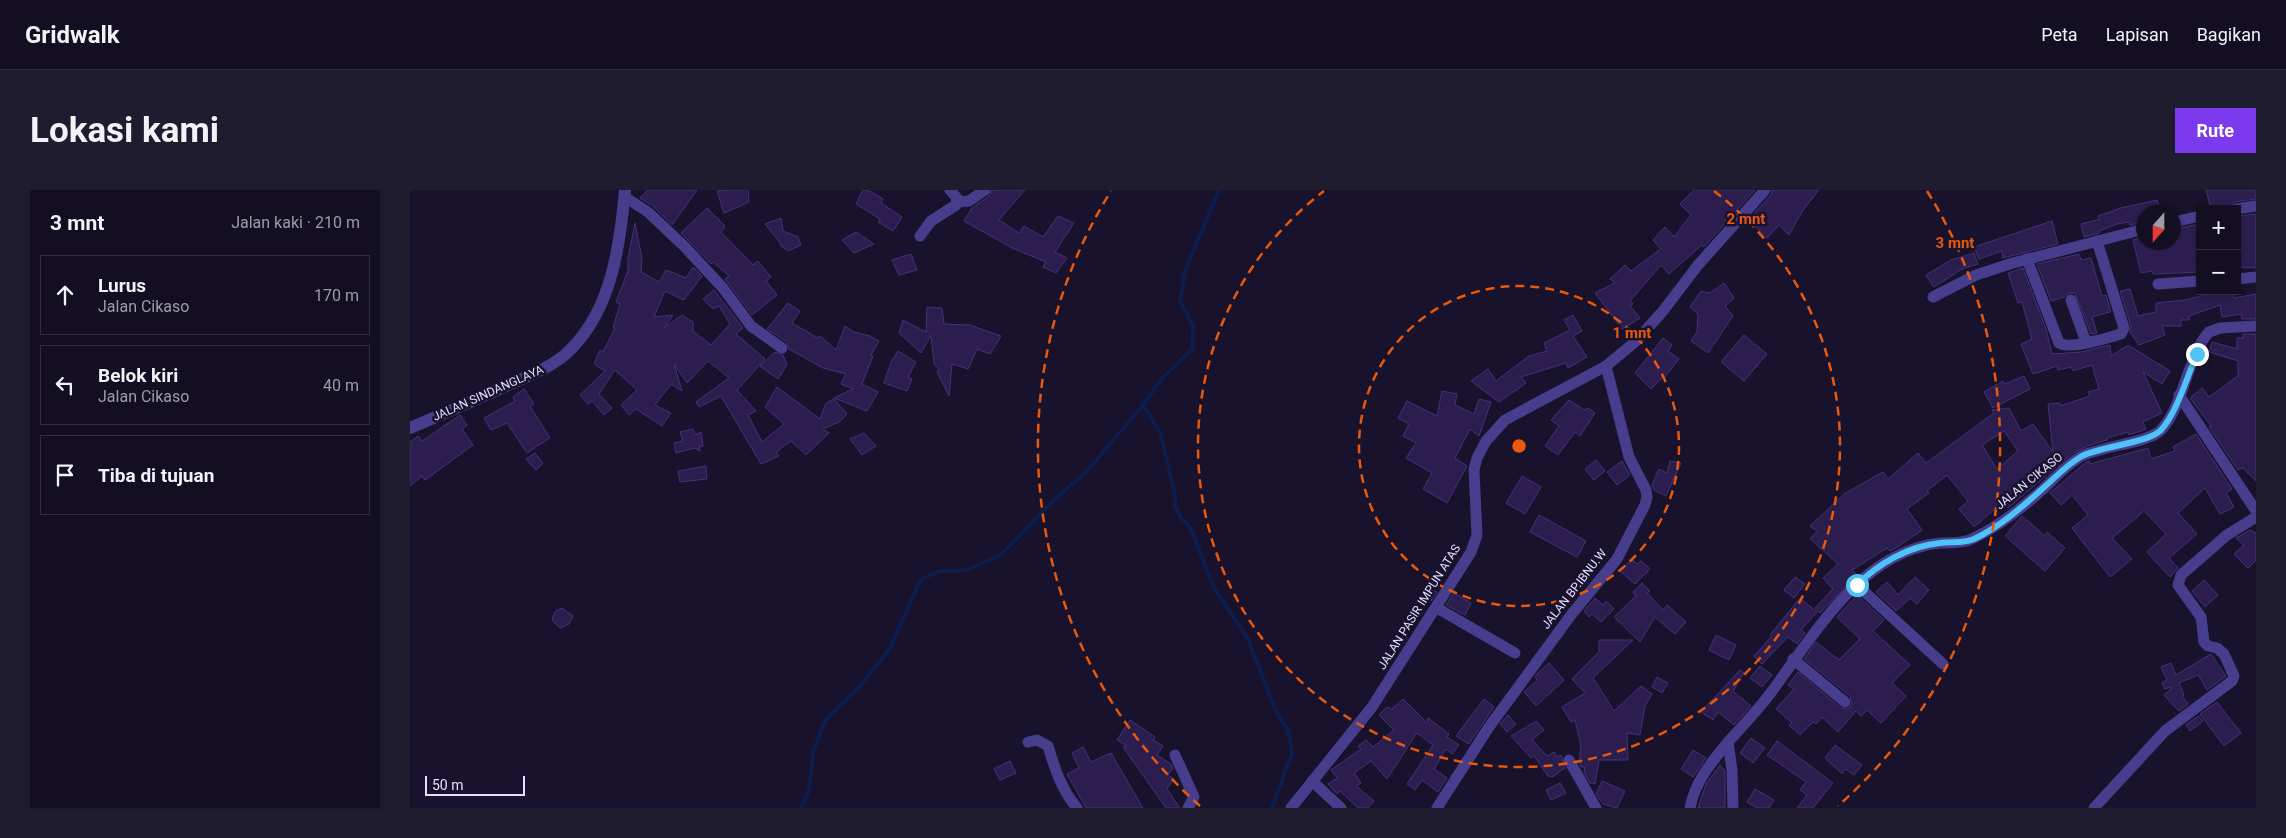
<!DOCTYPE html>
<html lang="id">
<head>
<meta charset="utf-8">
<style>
  body { margin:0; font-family:Roboto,sans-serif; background:#201c2f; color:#f1f3f6 }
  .controls { position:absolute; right:15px; top:15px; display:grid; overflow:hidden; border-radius:0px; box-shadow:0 1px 4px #0004 }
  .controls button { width:45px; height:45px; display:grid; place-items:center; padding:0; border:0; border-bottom:1px solid #322e40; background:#130e22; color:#f1f3f6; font:25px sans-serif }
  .compass { position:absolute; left:1726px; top:15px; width:45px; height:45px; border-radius:50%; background:#130e22; box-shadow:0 1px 4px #0004; rotate:201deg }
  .scale { position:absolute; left:15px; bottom:12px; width:100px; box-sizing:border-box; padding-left:5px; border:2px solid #e5deff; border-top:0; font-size:14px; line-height:18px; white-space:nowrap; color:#e5deff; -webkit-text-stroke:4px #19122d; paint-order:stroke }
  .stop { position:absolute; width:15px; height:15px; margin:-11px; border:4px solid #4fc3f7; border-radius:50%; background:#fff }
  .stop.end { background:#4fc3f7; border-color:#fff; box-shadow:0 1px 5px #0008 }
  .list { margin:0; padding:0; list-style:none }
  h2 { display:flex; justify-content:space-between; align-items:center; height:65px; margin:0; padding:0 20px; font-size:21px }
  h2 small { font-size:16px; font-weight:400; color:#9d9ca5 }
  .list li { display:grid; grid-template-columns:32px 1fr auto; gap:15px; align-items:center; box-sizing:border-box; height:80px; margin:0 10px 10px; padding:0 10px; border:1px solid #322e40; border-radius:0px }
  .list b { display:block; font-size:19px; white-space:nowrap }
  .list p { margin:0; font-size:16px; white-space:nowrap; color:#9d9ca5 }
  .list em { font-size:16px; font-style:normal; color:#9d9ca5 }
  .icon { flex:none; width:28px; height:28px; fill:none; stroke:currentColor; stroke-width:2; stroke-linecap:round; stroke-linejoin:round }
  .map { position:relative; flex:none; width:1846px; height:618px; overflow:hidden; border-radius:0px }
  header { display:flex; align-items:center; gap:30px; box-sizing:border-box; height:70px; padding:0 25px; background:#130e22; border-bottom:1px solid #322e40 }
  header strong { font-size:24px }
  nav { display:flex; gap:28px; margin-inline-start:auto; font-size:18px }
  .intro { display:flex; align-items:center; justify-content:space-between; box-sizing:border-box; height:120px; padding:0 30px }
  h1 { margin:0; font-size:35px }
  .button { padding:12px 22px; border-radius:0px; background:#7c3aed; color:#fff; font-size:18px; font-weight:700 }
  main { display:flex; gap:30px; padding:0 30px }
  aside { flex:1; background:#130e22; border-radius:0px; box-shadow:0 1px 4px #0004 }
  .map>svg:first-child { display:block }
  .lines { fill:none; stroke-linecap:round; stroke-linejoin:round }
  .stream { stroke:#0c1e4d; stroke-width:4 }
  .building { fill:#2b1e4e; stroke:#44307a; fill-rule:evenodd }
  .minor { stroke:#463d8c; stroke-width:11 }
  .tertiary { stroke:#463d8c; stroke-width:12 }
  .route { stroke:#4fc3f7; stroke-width:6 }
  .ring { fill:none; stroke:#e8590c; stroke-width:2.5; stroke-dasharray:9 6 }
  .labels { text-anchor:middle; stroke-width:5; stroke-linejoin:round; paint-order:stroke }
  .street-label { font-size:12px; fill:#e5deff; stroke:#19122d }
  .centre { fill:#e8590c; stroke:#19122d; stroke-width:2.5 }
  .ring-label { font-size:15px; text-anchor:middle; font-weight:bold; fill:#e8590c; stroke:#19122d; stroke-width:5; stroke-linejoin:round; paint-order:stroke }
</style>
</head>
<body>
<header>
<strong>Gridwalk</strong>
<nav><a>Peta</a><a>Lapisan</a><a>Bagikan</a></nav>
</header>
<div class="intro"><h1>Lokasi kami</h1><a class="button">Rute</a></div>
<main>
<aside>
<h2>3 mnt<small>Jalan kaki · 210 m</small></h2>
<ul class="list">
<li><svg class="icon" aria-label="ahead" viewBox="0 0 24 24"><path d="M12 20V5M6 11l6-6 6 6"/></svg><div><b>Lurus</b><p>Jalan Cikaso</p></div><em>170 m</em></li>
<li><svg class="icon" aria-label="left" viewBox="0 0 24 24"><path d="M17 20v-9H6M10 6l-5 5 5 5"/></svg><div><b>Belok kiri</b><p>Jalan Cikaso</p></div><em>40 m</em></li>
<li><svg class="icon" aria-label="arrive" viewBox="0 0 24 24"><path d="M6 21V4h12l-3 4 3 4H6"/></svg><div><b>Tiba di tujuan</b></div></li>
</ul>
</aside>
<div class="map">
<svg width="1846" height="618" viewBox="0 0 1846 618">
  <rect width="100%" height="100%" fill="#19122d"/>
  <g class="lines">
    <g class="stream">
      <polyline points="733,215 750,242 765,304 765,316 771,328 780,337 804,398 838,449 865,519 878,540 882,563 862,618"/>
      <polyline points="391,618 399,600 403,562 416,529 449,497 479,460 511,389 530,381 557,380 591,365 644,310 677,281 733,215 752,188 782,159 783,136 770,111 775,81 809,0"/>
    </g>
  </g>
  <g class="building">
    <polygon points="238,0 287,0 262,35 243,16 230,8"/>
    <polygon points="317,0 338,0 339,12 314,23 307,1"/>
    <polygon points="453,0 458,0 473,9 471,13 492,27 483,41 468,32 470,29 446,14"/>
    <polygon points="582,0 615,0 589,30 609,43 614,36 633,47 648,26 664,33 645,62 657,68 646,83 633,77 636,72 602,58 554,31 562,18 579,6"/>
    <polygon points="1284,0 1345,0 1294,57 1292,55 1259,84 1251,75 1220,111 1223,114 1220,116 1230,128 1212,139 1185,103 1205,93 1200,89 1215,75 1221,81 1251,59 1243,50 1255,37 1264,47 1281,25 1270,14"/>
    <polygon points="1362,0 1409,0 1393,20 1379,45 1369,35 1357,48 1338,30 1361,5"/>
    <polygon points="1796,0 1846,0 1846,9 1824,12 1819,17 1814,19 1801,19"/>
    <polygon points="1747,10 1751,22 1732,22 1734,32 1720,35 1719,32 1707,34 1689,41 1689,43 1674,47 1671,34 1690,29 1688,26 1711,18"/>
    <polygon points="297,18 314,35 314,39 311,42 343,75 348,71 361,87 356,91 367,105 342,125 315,89 319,86 303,72 301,74 271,43"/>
    <polygon points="1846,24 1846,78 1827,77 1827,26"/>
    <polygon points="371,28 373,41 388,47 391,55 378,61 370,55 371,54 355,34"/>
    <polygon points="1642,31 1648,54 1593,68 1592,61 1569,69 1564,57"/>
    <polygon points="225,33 232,68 231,82 249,92 256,80 276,88 283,77 292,86 274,110 255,101 244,127 263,125 254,138 272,125 283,132 283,141 301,155 320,134 309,116 303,119 293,109 304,100 333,138 326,144 355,169 327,200 346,221 338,225 352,252 374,234 355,217 367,197 410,229 416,213 424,209 437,224 429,232 413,239 419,243 396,265 381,251 366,262 369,266 351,274 311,206 289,217 286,212 319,188 298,171 277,193 264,174 272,201 261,194 245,215 261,223 252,236 226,219 219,225 211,215 227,200 205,180 189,204 202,218 194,225 182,211 178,214 170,205 195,181 184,174 190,160 193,162 205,138 203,138 210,114 206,112 218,81 218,68"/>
    <polygon points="1790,34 1790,82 1743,84 1742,81 1731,83 1723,50 1734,47 1734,52 1767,52 1764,39"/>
    <polygon points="446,42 464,54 444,63 432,50"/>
    <polygon points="1564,63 1568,74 1552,79 1524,97 1516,85 1541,70"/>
    <polygon points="501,64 507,80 489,85 482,70"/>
    <polygon points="1669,64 1671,70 1681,68 1692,106 1696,105 1700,119 1700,122 1682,127 1687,143 1681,144 1665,103 1659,103 1654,107 1641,111 1627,74"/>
    <path d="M1613,78L1636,139L1642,164L1671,162L1700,155L1701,166L1718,155L1760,181L1752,194L1733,182L1752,223L1733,232L1736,239L1719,245L1718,242L1697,248V250L1678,256L1663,263L1598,318L1593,312L1564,337L1549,319L1558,311L1537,285L1517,301L1519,303L1497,319L1512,340L1489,356L1480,361L1477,358L1442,380L1447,385L1410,423L1405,418L1423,399L1413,388L1428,374L1400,349L1407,341L1400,336L1434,304L1473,282L1478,289L1508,263L1516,273L1584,223L1582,220L1599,218L1611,241L1623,234L1643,262L1638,214L1650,213V216L1680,206L1678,202L1689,199L1682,175L1663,181L1661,177L1648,180L1647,176L1623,184L1611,154L1622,149L1612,112L1608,113L1598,83ZM1594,241L1608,261L1587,279L1572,255Z"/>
    <polygon points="1314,93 1324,108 1315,116 1323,126 1298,163 1281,151 1287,142 1288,124 1280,117 1291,101 1300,103"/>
    <polygon points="1720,99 1728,126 1746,122 1746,113 1775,110 1810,101 1811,104 1823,101 1824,108 1846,104 1846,129 1832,129 1831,124 1812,127 1810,115 1779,126 1779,130 1771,130 1771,136 1752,136 1755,145 1729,155 1720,142 1721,136 1710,101"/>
    <polygon points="378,113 390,121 382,133 408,148 410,146 426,160 435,136 444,142 460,146 469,151 461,165 463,166 452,194 468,202 457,221 424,208 443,199 431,194 436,184 413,178 379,159 377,152 357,139"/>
    <polygon points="517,117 532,118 534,134 560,135 591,146 580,164 567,159 558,179 542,174 539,206 527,182 529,179 524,174 521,145 511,163 489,143 493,130 516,142"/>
    <polygon points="1163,125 1172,141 1163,146 1177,167 1158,178 1156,173 1111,187 1116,193 1089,212 1061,191 1078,179 1086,191 1119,166 1137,161 1134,153 1160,140 1154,130"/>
    <polygon points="1833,144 1846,144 1846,291 1833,278 1828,280 1799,237 1801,236 1780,208 1792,198 1799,207 1828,186 1828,171 1799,162 1802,152 1827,159 1827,148 1833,148"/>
    <polygon points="1334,145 1357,164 1334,191 1311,172"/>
    <polygon points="1253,148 1262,155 1258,161 1269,169 1254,188 1253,187 1241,199 1225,183"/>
    <polygon points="488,161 506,172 498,187 502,189 497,201 474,193 481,172"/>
    <polygon points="365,162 373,165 377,175 368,189 350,176"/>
    <polygon points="1614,186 1620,199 1583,218 1574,202 1593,191 1595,194"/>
    <polygon points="114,199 124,214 120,216 140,248 117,263 97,233 81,240 74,228 105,211 103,207"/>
    <polygon points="1032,201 1047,204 1045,215 1064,224 1069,209 1081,212 1069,246 1060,239 1045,268 1057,276 1037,313 1013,299 1022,283 996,268 1006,253 993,246 999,234 988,228 997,211 1027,226"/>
    <polygon points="1159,210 1174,220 1178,218 1185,223 1170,246 1165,242 1148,265 1135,256 1149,236 1141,230"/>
    <polygon points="50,225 57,235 52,239 63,255 15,290 12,286 0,296 0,252 8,246 12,251"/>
    <polygon points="283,239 285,245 291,242 293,256 289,257 290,261 285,258 266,263 264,253 273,251 270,242"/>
    <polygon points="454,243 466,256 452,265 440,249"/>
    <polygon points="1786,244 1822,299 1816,303 1824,317 1810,324 1795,298 1768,323 1787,344 1759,368 1768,378 1760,387 1737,362 1756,344 1734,321 1702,348 1722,369 1700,387 1662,338 1678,325 1662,305 1651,315 1640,303 1675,273 1679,271 1680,274 1738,258 1741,269 1765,261 1763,257"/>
    <polygon points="125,263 133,273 126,280 116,269"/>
    <polygon points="1186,270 1195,281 1184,290 1175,279"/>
    <polygon points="1212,271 1220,285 1207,295 1197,282"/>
    <polygon points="1260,271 1271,273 1256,306 1244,300 1242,295 1249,279 1257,283"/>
    <polygon points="296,276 297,289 270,292 268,281"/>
    <polygon points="1112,286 1131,297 1115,324 1096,313"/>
    <polygon points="1129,325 1176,351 1167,367 1120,342"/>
    <polygon points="1612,326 1635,346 1637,342 1655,358 1635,381 1595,346"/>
    <polygon points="1840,340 1846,343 1846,370 1838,378 1824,364 1834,355 1826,348"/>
    <polygon points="1222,369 1227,374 1231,371 1240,379 1225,394 1210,381"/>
    <polygon points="1385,387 1395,394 1384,408 1374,400"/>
    <polygon points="1505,387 1519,400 1507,414 1500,408 1486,421 1466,402 1477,392 1488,405"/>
    <polygon points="1794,390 1808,405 1795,417 1782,401"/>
    <polygon points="1232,393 1240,401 1237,403 1253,420 1257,415 1276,432 1265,444 1245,427 1230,452 1204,427 1226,406 1223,402"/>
    <polygon points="1016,397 1027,402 1021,411 1012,407"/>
    <polygon points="1044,403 1061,413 1055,425 1036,415"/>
    <polygon points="1447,405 1474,430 1463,441 1500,475 1482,493 1496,506 1471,533 1457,520 1451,526 1446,521 1428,542 1412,527 1406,534 1403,532 1390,545 1379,535 1382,533 1366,519 1384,499 1378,495 1388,482 1431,518 1438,519 1442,514 1440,506 1394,469 1406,452 1429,470 1450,449 1427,427"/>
    <polygon points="1185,408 1193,415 1196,411 1204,419 1191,432 1182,424 1179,427 1174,421"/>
    <polygon points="1390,408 1407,422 1391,440 1395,443 1387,454 1378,447 1352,474 1344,466 1362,446 1360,445"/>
    <polygon points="152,418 163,426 159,434 150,438 142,430 145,422"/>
    <polygon points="1306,445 1326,455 1319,470 1299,460"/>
    <polygon points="1189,450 1223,450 1183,488 1204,521 1231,496 1242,504 1235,516 1230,545 1217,543 1218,570 1189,570 1185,594 1180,593 1174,582 1175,577 1171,577 1169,572 1171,556 1165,530 1161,532 1152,517 1175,503 1162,489 1189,462"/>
    <polygon points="1801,464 1816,486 1797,500 1788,485 1769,493 1774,505 1772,506 1778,514 1769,521 1754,505 1761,499 1760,497 1755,499 1752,493 1757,490 1751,477 1761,473 1766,485"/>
    <polygon points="1139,473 1154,490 1126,516 1114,502 1127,490 1125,487 1128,483"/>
    <polygon points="1350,476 1362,485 1352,497 1340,488"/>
    <polygon points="1330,480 1334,483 1323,501 1341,516 1324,535 1308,522 1303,530 1291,522"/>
    <polygon points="1247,487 1258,493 1252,503 1242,497"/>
    <polygon points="993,509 1017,533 1018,528 1039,544 1037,547 1049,555 1042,564 1036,559 1024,579 1037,588 1028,602 1012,590 1005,600 997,594 1023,555 1007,543 977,589 961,571 944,583 951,593 946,596 964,611 958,618 948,618 930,601 927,604 918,594 927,588 921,580 951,559 948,556 956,550 963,557 984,540 969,525 977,517 982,519"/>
    <polygon points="1074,509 1084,517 1059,554 1046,546"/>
    <polygon points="1807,512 1831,543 1814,556 1790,524"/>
    <polygon points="1098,525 1106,534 1097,542 1090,534"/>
    <polygon points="1788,526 1793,531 1780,541 1776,535"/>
    <polygon points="720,530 745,547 743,550 753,556 747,565 761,574 763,578 758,585 764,589 757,599 770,618 756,618 713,557 717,556 707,550"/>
    <polygon points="1126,531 1134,540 1122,550 1137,566 1144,562 1147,567 1151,565 1152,567 1155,578 1142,587 1138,586 1124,566 1121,568 1101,546"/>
    <polygon points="1341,548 1355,558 1343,573 1330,563"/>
    <polygon points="1367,551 1423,593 1403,618 1387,618 1397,605 1390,600 1396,592 1357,565"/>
    <polygon points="1425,555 1452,575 1444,585 1435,579 1432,584 1415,568"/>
    <polygon points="673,557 681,572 701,563 733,618 676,618 657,584 669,578 662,563"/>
    <polygon points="1283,560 1296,568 1283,587 1271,579"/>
    <polygon points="600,571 606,583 590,590 584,579"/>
    <polygon points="1310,575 1315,581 1315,618 1288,618 1296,594"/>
    <polygon points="1192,591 1215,601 1207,618 1193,614 1186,604"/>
    <polygon points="1150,593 1156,603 1141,610 1136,600"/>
    <polygon points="1345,599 1364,610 1359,618 1347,618 1337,612"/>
  </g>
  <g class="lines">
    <g class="minor">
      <polyline points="215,7 238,22 274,56 313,98 341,136 372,158"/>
      <polyline points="548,12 559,11 575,0"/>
      <polyline points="1826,19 1846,16"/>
      <polyline points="1764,32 1790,26"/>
      <polyline points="510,46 521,31 546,15 547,8 540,0"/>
      <path d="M1617,69L1649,153C1660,160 1697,148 1711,144L1714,138L1687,51"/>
      <polyline points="1827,89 1846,87"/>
      <polyline points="1748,94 1790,91"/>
      <polyline points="1523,107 1566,85 1603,73 1734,39"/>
      <polyline points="1661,110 1676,152"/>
      <polyline points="1769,205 1846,321"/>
      <polyline points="1447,395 1533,474"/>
      <polyline points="1027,418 1105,463"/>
      <polyline points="1383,469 1435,512"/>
      <path d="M618,552L627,550L638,556C645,579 651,599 667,618"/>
      <polyline points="765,565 784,607 778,618"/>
      <polyline points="1159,570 1186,618"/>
      <polyline points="902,591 931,618"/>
      <polyline points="881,618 962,517 1061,362 1067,345 1064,280 1067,268 1076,251 1095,230 1196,176 1225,152 1253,121 1288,75 1355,0"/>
      <polyline points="1027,618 1079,537 1161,425 1207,369 1235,315 1237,307 1236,300 1219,267 1196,176"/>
      <path d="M1280,618C1285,591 1301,573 1318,552"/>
      <path d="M1323,618L1322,580L1318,552C1331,538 1344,524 1356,509C1392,462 1428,399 1481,369C1495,361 1515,354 1531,353C1543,352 1553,354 1564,348C1589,336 1612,318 1632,300C1645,288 1657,274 1672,266C1692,256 1738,253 1751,240C1774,216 1777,166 1799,142L1810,138L1846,136"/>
      <polyline points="1684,618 1755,541 1822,491 1824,486 1814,464 1807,458 1798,456 1794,452 1791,427 1768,395 1771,385 1817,345 1846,327"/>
    </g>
    <path class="tertiary" d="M0,238C33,224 65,210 98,195C119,185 144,177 161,159C202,118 210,55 215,0"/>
  </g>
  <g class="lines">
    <path class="route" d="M1447,395C1469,373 1499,356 1530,353C1542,351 1552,354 1564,349C1588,338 1611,318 1631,300C1645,288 1656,275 1672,266C1692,256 1739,253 1751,240C1767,223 1777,186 1787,164"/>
  </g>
  <g class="ring">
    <circle cx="1109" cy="256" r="160"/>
    <path d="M1304 1A321 321 0 1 1 914 1"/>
    <path d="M790 616A481 481 0 0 1 701 1M1517 1A481 481 0 0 1 1428 616"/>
  </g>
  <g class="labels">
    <g class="street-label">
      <text transform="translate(78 203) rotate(-24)" y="4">JALAN SINDANGLAYA</text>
      <text transform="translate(1619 291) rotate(-39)" y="4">JALAN CIKASO</text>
      <text transform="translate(1164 399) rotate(-52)" y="4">JALAN BP.IBNU.W</text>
      <text transform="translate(1009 417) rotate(-58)" y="4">JALAN PASIR IMPUN ATAS</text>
    </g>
  </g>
  <circle cx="1109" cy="256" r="8" class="centre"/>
  <g class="ring-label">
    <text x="1336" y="34">2 mnt</text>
    <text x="1545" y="58">3 mnt</text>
    <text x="1222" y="148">1 mnt</text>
  </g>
</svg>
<div class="controls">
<button>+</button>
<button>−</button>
</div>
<svg class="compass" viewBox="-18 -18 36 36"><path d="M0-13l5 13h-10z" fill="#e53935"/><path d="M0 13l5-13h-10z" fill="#9d9ca5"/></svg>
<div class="scale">50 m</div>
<div class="stop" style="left:1447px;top:395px"></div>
<div class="stop end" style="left:1787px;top:164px"></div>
</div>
</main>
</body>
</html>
